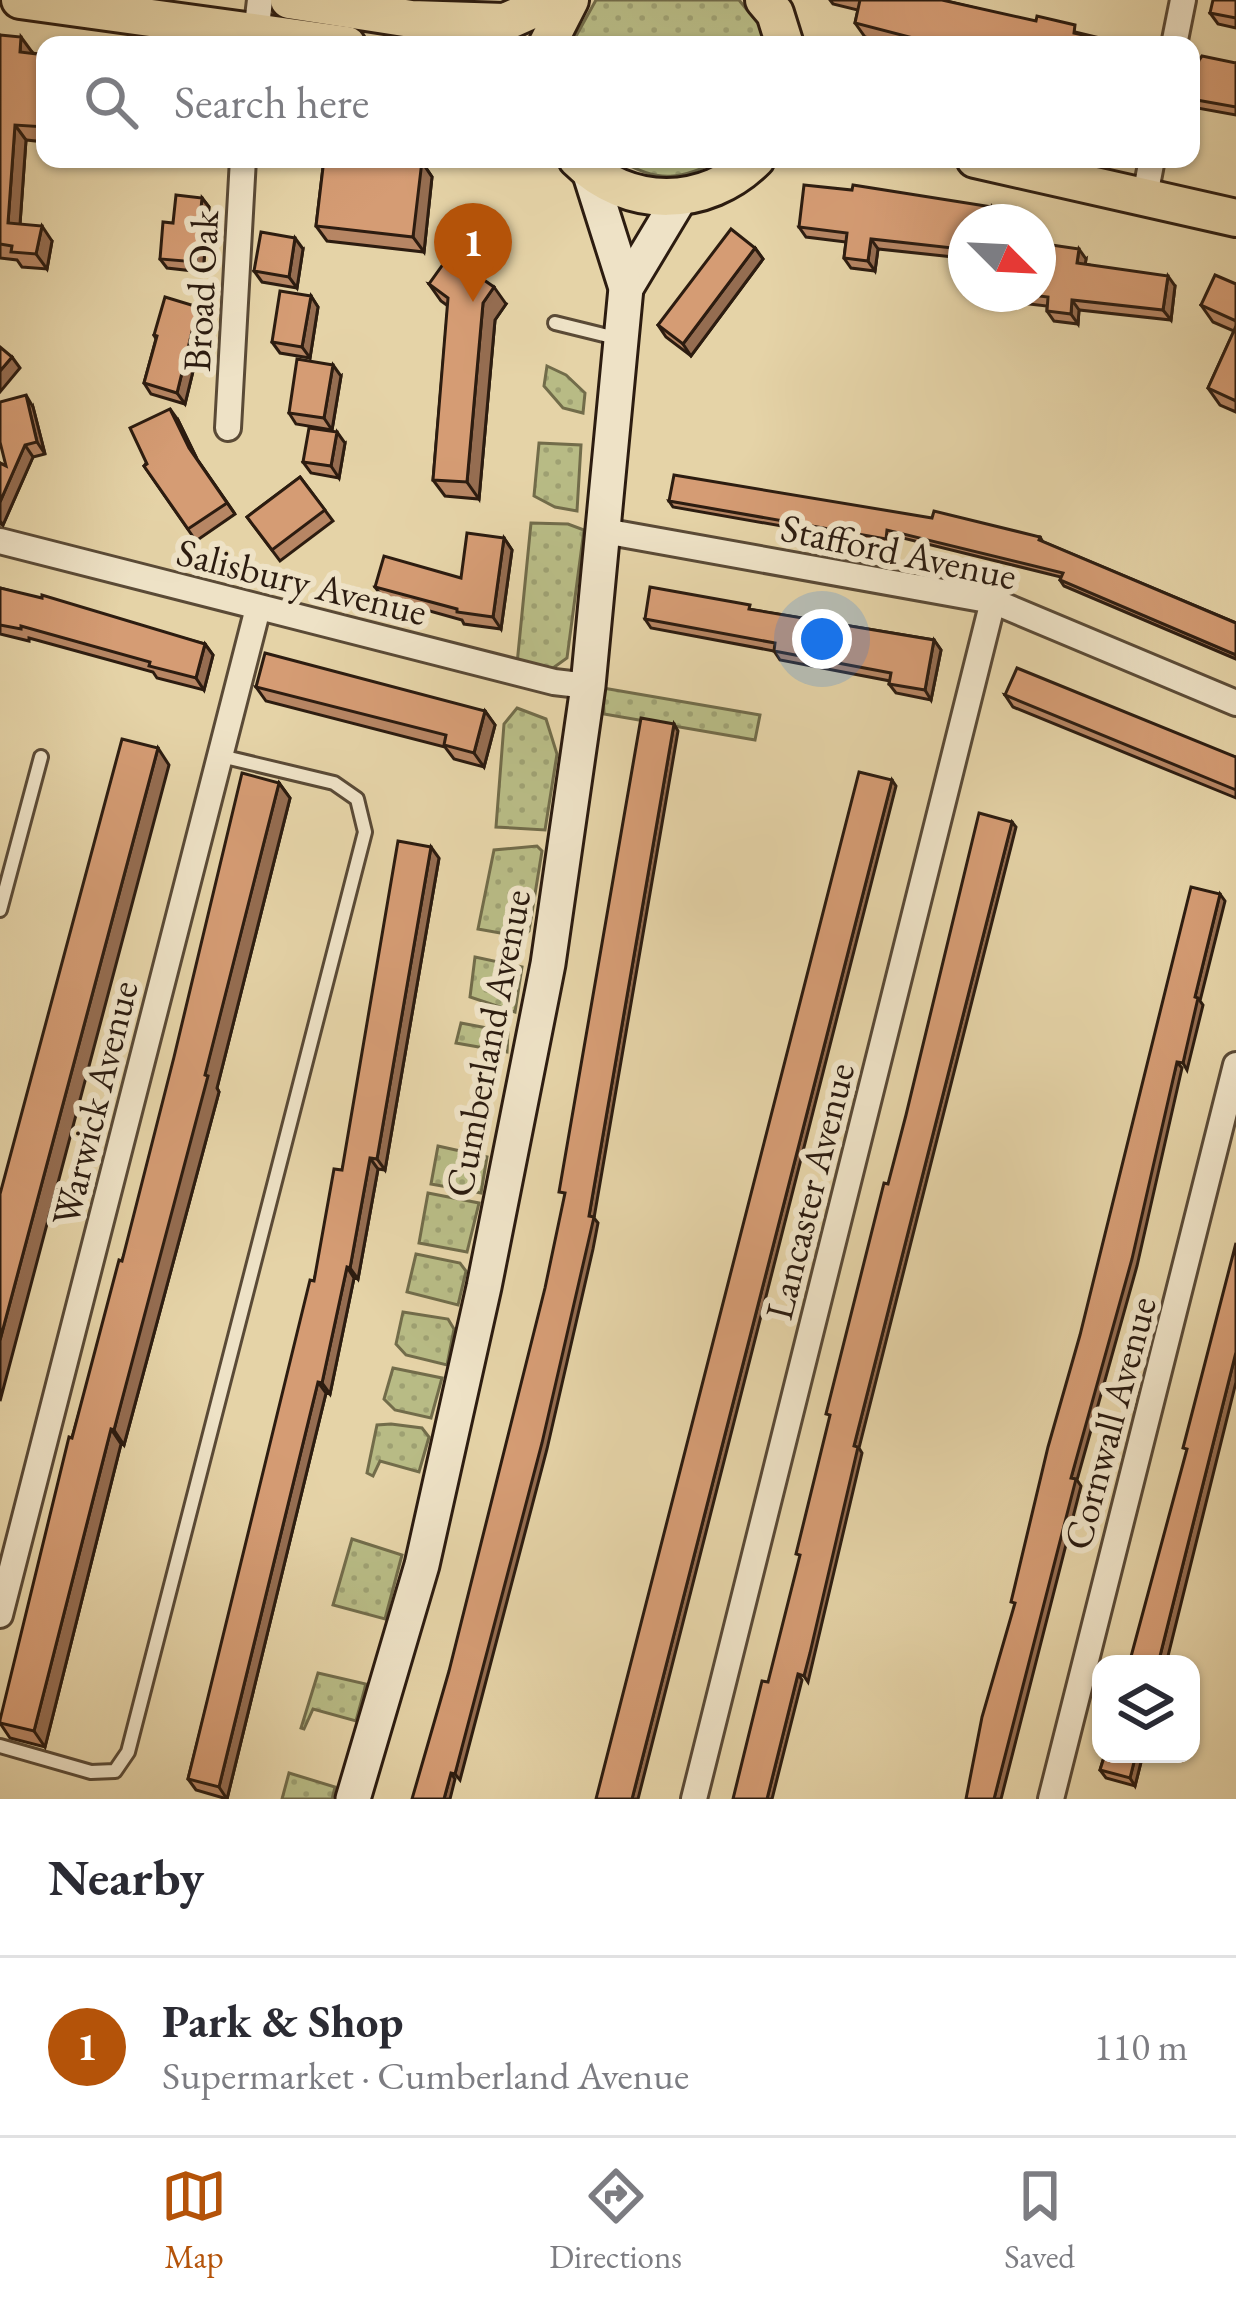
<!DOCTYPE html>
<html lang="en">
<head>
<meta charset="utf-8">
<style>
  body { margin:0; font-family:"EB Garamond",serif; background:#f2f2f3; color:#2b2b33 }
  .controls { position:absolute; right:36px; bottom:36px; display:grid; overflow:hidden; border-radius:24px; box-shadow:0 3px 9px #0004 }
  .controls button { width:108px; height:108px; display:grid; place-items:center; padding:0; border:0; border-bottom:3px solid #e1e1e2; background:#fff; color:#2b2b33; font:60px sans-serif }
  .compass { position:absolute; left:948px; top:204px; width:108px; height:108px; border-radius:50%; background:#fff; box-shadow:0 3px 9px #0004; rotate:114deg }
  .you { position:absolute; left:822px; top:639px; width:42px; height:42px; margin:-30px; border:9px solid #fff; border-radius:50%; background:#1a73e8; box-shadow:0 0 0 18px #1a73e833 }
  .badge { display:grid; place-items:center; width:78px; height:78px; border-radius:50%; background:#b45309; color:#fff; font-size:39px; font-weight:700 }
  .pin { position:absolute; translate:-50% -99px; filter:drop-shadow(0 3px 6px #0008) }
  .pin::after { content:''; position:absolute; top:63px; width:42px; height:36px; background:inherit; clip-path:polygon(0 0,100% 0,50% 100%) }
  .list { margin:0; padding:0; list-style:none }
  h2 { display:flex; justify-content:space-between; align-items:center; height:156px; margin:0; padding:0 48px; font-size:51px }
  h2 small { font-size:39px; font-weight:400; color:#7c7c81 }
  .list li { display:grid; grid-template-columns:78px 1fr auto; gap:36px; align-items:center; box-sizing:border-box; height:180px; padding:0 48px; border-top:3px solid #e1e1e2 }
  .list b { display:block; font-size:45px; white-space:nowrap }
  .list p { margin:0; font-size:39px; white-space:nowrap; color:#7c7c81 }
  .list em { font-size:39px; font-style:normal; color:#7c7c81 }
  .icon { flex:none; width:66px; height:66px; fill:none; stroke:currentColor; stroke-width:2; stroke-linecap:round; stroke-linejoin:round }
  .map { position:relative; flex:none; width:1236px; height:1799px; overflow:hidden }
  .search { position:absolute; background:#fff; box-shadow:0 3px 9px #0004; left:36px; right:36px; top:36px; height:132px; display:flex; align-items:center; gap:30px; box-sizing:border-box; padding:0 42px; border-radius:24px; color:#7c7c81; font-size:45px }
  .sheet { height:336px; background:#fff }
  nav { display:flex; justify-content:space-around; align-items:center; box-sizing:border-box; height:168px; border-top:3px solid #e1e1e2; background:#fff; font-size:33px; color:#7c7c81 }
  nav a { display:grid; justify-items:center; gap:6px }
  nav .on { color:#b45309 }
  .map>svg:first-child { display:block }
  .grass { fill:url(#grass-dots); stroke:#726c4a; stroke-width:3 }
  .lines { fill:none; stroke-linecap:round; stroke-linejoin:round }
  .lane-casing { stroke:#5a4a36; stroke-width:18 }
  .street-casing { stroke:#5a4a36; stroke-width:30 }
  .secondary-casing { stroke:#2c1c10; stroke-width:39 }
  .primary-casing { stroke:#2c1c10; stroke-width:42 }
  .lane { stroke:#eee2c6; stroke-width:12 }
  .street { stroke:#eee2c6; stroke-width:24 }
  .secondary { stroke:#eee2c6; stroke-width:33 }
  .primary { stroke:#e5d3a7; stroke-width:36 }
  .wall { fill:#b78664; stroke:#2c1c10; stroke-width:3 }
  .shaded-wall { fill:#956d51; stroke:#2c1c10; stroke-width:3 }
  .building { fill:#d59c74; stroke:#2c1c10; stroke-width:3 }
  .labels { text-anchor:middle; stroke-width:12; stroke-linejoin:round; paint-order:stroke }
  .street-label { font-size:39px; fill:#2c1c10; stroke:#eee2c6 }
</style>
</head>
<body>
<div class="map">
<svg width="1236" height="1799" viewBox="0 0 1236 1799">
  <defs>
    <pattern id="grass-dots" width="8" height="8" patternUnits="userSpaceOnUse" patternTransform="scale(3)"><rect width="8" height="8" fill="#b8bb85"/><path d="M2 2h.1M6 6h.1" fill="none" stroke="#9ea072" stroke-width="1.8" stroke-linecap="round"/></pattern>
  </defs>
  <rect width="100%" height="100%" fill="#e5d3a7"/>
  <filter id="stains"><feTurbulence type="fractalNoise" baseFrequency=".00167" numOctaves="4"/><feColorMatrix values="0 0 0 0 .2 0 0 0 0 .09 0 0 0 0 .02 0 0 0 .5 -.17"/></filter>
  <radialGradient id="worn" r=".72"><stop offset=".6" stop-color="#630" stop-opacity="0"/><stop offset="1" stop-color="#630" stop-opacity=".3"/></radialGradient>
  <g class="grass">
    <polygon points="596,0 739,0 761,27 766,45 571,45"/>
    <path d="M618,159H723C680,179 660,185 618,159Z"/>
    <polygon points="547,366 566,375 585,393 583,413 563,408 544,386"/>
    <polygon points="539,443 581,445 577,511 555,507 534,496"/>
    <polygon points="531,523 568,524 584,530 567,658 546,673 517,664"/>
    <polygon points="603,688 760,715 755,740 604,714"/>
    <polygon points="517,708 546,719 557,754 545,830 496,827 504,724"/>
    <polygon points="537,846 542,851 529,931 522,937 478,929 494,850"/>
    <polygon points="475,957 522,967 515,1012 470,997"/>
    <polygon points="461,1023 508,1032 507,1052 456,1043"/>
    <polygon points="438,1146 487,1157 481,1193 431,1184"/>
    <polygon points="428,1193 479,1203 467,1252 419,1243"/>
    <polygon points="416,1254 460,1263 466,1271 458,1305 407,1292"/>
    <polygon points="403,1312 448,1319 454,1329 447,1365 406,1355 396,1344"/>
    <polygon points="393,1368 442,1378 431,1418 395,1410 384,1399"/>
    <polygon points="391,1424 422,1428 429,1437 419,1472 380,1461 373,1476 367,1473 377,1425"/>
    <polygon points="352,1539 402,1555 385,1619 333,1605"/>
    <polygon points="318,1673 366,1684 356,1721 313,1709 304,1729 301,1728"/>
    <polygon points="289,1773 335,1787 332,1799 282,1799"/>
  </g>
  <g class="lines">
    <g class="lane-casing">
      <g id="lane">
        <polyline points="555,323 620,339"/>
        <polyline points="0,910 41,757"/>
        <polyline points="0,1746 91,1772 115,1771 128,1752 365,832 357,799 334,783 221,756"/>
      </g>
    </g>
    <g class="street-casing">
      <g id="street">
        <polyline points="255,43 260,0"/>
        <polyline points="1174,45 1183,0"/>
        <polyline points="1145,196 1152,159"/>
        <polyline points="228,428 243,159"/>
        <polyline points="604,531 993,601 1236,703"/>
        <polyline points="0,541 554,682 588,686"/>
        <polyline points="0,1615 258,608"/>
        <polyline points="694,1799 993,601"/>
        <polyline points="1051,1799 1236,1065"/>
      </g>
    </g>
    <g class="secondary-casing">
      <g id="secondary">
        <polyline points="626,288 680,198"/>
        <polyline points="353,1799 422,1565 484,1287 548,964 588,686 626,288 589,171"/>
      </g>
    </g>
    <g class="primary-casing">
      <g id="primary">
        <polyline points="20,0 347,45"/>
        <polyline points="289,0 411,19 505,22 554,0"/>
        <polyline points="764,0 775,13 785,45"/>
        <polyline points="547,45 570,0"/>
        <path d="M577,159C628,210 706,209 756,159"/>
        <polyline points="975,159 1236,218"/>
      </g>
    </g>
    <use href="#lane" class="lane"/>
    <use href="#street" class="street"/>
    <use href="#secondary" class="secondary"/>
    <use href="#primary" class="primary"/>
  </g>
  <g class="wall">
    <polygon points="830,0 942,0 1129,45 894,45 865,37 855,23 858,10 833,4"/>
    <polygon points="1236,0 1236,28 1218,24 1210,13"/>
    <polygon points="0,35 32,52 32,53 45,55 45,142 26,140 20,224 52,241 47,269 22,267 17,260 0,258"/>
    <polygon points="1236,63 1236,115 1197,108 1191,99"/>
    <polygon points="324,159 422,159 422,162 432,177 424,252 327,241 316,226"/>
    <polygon points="202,198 209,207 203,272 167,268 160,259 173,223"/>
    <polygon points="992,207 999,217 966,222 966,263 963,258 878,249 875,271 851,268 844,258 846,242 806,237 799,227"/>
    <polygon points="755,248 763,259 691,356 666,337 658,325"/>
    <polygon points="303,249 297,288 262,282 254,271"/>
    <polygon points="1086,259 1085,264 1175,286 1171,320 1079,310 1078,324 1054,321 1047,311 1047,306 1021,303 1015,294 1038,294"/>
    <polygon points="429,284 506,304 495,320 479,499 445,496 433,480 448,306 441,301"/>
    <polygon points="1236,284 1236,412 1220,405 1208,388 1234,331 1213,322 1201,305"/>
    <polygon points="311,296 318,307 310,358 280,353 272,342"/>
    <polygon points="198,307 206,318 185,404 151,394 144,383 156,339 154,335"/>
    <polygon points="341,376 332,430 296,424 289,413"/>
    <polygon points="33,407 45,454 33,457 3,525 0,524 0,463 6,466"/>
    <polygon points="178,420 197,459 235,514 196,541 144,466"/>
    <polygon points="345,443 339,478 311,473 303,462"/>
    <polygon points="300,477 333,521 280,561 247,517"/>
    <polygon points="669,501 1040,537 1043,542 1236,623 1236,659 1064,586 1060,580 1061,577 891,535 890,545 673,507"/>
    <polygon points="504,538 512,550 501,629 464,624 462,620 383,598 375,587 461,578"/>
    <polygon points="0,588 205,644 213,655 204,690 157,678 153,672 29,638 29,641 0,634"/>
    <polygon points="753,610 934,640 941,650 931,700 896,693 889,684 890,681 780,660 774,651 651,628 645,619"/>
    <polygon points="256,687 485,711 495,725 484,767 454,759 445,747 266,701"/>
    <polygon points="1005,695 1236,757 1236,798 1013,707"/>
    <polygon points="279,783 290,798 217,1088 219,1092 124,1445 121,1444 45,1747 10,1738 0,1723 72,1438 122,1261"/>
    <polygon points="439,858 385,1170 378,1169 358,1279 354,1278 330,1394 326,1393 227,1799 196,1790 188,1779 342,1170"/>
    <polygon points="1105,1754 1143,1754 1135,1786 1106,1778 1100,1770"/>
  </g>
  <g class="shaded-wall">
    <polygon points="21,37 32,52 31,68 20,52"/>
    <polygon points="15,125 26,140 19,238 8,223"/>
    <polygon points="410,159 422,159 422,162 432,177 424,252 413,237"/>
    <polygon points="202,198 209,207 203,272 196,262"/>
    <polygon points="992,207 999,217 998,222 990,222"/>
    <polygon points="42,226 52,241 47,269 36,254"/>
    <polygon points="295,238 303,249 297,288 289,277"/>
    <polygon points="871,239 878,249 875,271 868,261"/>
    <polygon points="755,248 763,259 691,356 683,344"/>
    <polygon points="1079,249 1086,259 1084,273 1077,263"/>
    <polygon points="1168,276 1175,286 1171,320 1163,310"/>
    <polygon points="494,287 506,304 495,320 479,499 467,482 483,303"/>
    <polygon points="311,296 318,307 310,358 302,347"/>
    <polygon points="1072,300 1079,310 1078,324 1071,314"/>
    <polygon points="198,307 206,318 185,404 177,393"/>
    <polygon points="12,357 20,368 0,392 0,371"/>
    <polygon points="333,365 341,376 332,430 324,418"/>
    <polygon points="26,395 33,407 45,454 37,442"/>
    <polygon points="170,409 178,420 197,459 235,514 189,448"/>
    <polygon points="337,432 345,443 339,478 331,466"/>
    <polygon points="25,445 33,457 3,525 0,521 0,502"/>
    <polygon points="504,538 512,550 501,629 493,617"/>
    <polygon points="934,640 941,650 931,700 925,690"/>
    <polygon points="205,644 213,655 204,690 196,678"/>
    <polygon points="485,711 495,725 484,767 474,753"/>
    <polygon points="674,724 678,731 594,1218 598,1223 593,1249 547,1449 460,1780 455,1774 589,1216"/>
    <polygon points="158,748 169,765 0,1401 0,1340"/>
    <polygon points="892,780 896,786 638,1799 632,1799"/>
    <polygon points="279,783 290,798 217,1088 219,1092 124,1445 114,1430"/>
    <polygon points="1012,822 1016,827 859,1448 862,1453 808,1682 804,1676 854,1446"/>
    <polygon points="431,847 439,858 385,1170 377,1159"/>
    <polygon points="1220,894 1225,901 1200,1001 1203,1005 1187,1070 1183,1063 1195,997"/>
    <polygon points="1177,1062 1182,1068 1137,1266 1077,1480 1081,1486 1001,1799 994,1799 1071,1478"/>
    <polygon points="370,1158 378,1169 358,1279 350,1268"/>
    <polygon points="347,1267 354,1278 330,1394 322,1383"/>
    <polygon points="1236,1352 1236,1382 1166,1664 1158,1664"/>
    <polygon points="318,1382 326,1393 227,1799 219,1787"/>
    <polygon points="111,1429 121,1444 45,1747 34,1731"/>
    <polygon points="798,1674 802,1680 772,1799 767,1799"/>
    <polygon points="1136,1754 1143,1754 1135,1786 1130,1778"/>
    <polygon points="451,1773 455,1779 450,1799 444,1799"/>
  </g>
  <g class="building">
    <polygon points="860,0 942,0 1036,21 1037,16 1075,25 1074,33 1129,45 940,45 855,23"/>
    <polygon points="1213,0 1236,0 1236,18 1210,13"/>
    <polygon points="0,35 21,37 20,52 45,55 45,127 15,125 8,223 42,226 36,254 11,252 12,246 0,244"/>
    <polygon points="1202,56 1236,63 1236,107 1191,99 1199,60"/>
    <polygon points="324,159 410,159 422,161 413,237 316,226"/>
    <polygon points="804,185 852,190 853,185 992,207 990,222 966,222 966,257 961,256 962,249 871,239 868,261 844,258 847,233 799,227"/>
    <polygon points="176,195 202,198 196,262 160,259 163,222 173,223"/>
    <polygon points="731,229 755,248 683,344 658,325"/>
    <polygon points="261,232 295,238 289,277 254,271"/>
    <polygon points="1038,243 1079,249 1077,263 1168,276 1163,310 1072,300 1071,314 1047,311 1048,297 1023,294 1038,294"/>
    <polygon points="449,256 494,287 483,303 467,482 433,480 448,298 429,284"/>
    <polygon points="1215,275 1236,284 1236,321 1201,305"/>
    <polygon points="280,291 311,296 302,347 272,342"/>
    <polygon points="165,297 198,307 177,393 144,383 157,336 154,335"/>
    <polygon points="1236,326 1236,401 1208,388"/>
    <polygon points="0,347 12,357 0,371"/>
    <polygon points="297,359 333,365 324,418 289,413"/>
    <polygon points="26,395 37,442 25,445 0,502 0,463 6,466 0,442 0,402"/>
    <polygon points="170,409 189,448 227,503 188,529 144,466 147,464 130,428"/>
    <polygon points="309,428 337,432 331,466 303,462"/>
    <polygon points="674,475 932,518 934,511 1040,537 1039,540 1236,623 1236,655 1060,580 1063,573 887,530 886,539 669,501"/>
    <polygon points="300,477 325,510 272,550 247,517"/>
    <polygon points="467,533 504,538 493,617 457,612 457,609 375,587 384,556 461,578"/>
    <polygon points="650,587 750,605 749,609 934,640 925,690 889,684 891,673 774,651 775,643 645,619"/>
    <polygon points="0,588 42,598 42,595 205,644 196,678 149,666 150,662 21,626 21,629 0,625"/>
    <polygon points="265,653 485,711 474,753 444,745 446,735 256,687"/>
    <polygon points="1017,668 1236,757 1236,790 1005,695"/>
    <polygon points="641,718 674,724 589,1216 594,1217 588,1243 542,1443 455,1774 451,1773 444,1799 412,1799 449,1671 545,1288 565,1193 559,1192"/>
    <polygon points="122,739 158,748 0,1340 0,1194"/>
    <polygon points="859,772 892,780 632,1799 596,1799"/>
    <polygon points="242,773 279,783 205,1075 208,1076 114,1430 111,1429 34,1731 0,1723 0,1720 69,1437 72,1438 119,1260 122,1261 174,1057"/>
    <polygon points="979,813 1012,822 854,1446 858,1447 810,1653 804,1676 798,1674 767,1799 733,1799 762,1681 768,1682 800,1555 796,1554 830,1415 826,1414 884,1183 888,1184 906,1115"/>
    <polygon points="398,841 431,847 377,1159 370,1158 350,1268 347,1267 322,1383 318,1382 219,1787 188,1779 310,1280 314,1281 334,1169 342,1170"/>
    <polygon points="1191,887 1220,894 1195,997 1198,998 1183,1063 1177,1062 1132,1259 1071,1478 1076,1479 994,1799 966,1799 982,1717 1015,1603 1011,1602 1048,1447 1080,1335"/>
    <polygon points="1236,1243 1236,1352 1158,1664 1129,1664 1187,1449 1183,1448"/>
    <polygon points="1105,1754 1136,1754 1130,1778 1100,1770"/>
  </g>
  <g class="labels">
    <g class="street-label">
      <text transform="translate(200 291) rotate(-87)" y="14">Broad Oak</text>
      <text transform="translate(899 551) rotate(12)" y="14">Stafford Avenue</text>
      <text transform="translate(302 581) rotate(14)" y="14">Salisbury Avenue</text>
      <text transform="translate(487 1043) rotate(-79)" y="14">Cumberland Avenue</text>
      <text transform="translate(94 1103) rotate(-76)" y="14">Warwick Avenue</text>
      <text transform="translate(809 1191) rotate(-76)" y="14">Lancaster Avenue</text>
      <text transform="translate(1109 1423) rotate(-75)" y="14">Cornwall Avenue</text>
    </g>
  </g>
  <rect width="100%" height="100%" filter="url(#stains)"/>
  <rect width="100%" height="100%" fill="url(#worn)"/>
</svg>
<div class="controls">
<button><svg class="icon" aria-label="layers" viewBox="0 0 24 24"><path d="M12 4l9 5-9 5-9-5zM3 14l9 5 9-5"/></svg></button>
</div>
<svg class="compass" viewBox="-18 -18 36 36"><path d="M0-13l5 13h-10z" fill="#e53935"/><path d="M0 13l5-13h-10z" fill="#7c7c81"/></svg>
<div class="you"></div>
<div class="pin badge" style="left:473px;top:302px">1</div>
<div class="search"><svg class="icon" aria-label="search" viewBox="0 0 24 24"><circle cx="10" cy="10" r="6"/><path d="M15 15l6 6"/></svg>Search here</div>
</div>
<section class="sheet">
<h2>Nearby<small></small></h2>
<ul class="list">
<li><span class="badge">1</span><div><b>Park &amp; Shop</b><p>Supermarket · Cumberland Avenue</p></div><em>110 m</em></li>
</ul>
</section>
<nav>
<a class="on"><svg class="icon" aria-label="map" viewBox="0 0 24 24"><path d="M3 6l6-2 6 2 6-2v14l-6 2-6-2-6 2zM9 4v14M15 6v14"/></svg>Map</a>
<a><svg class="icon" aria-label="directions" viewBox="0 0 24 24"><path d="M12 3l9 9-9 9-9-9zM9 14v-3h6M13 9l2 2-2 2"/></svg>Directions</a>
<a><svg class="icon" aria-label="saved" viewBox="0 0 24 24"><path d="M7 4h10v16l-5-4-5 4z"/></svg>Saved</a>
</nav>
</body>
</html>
